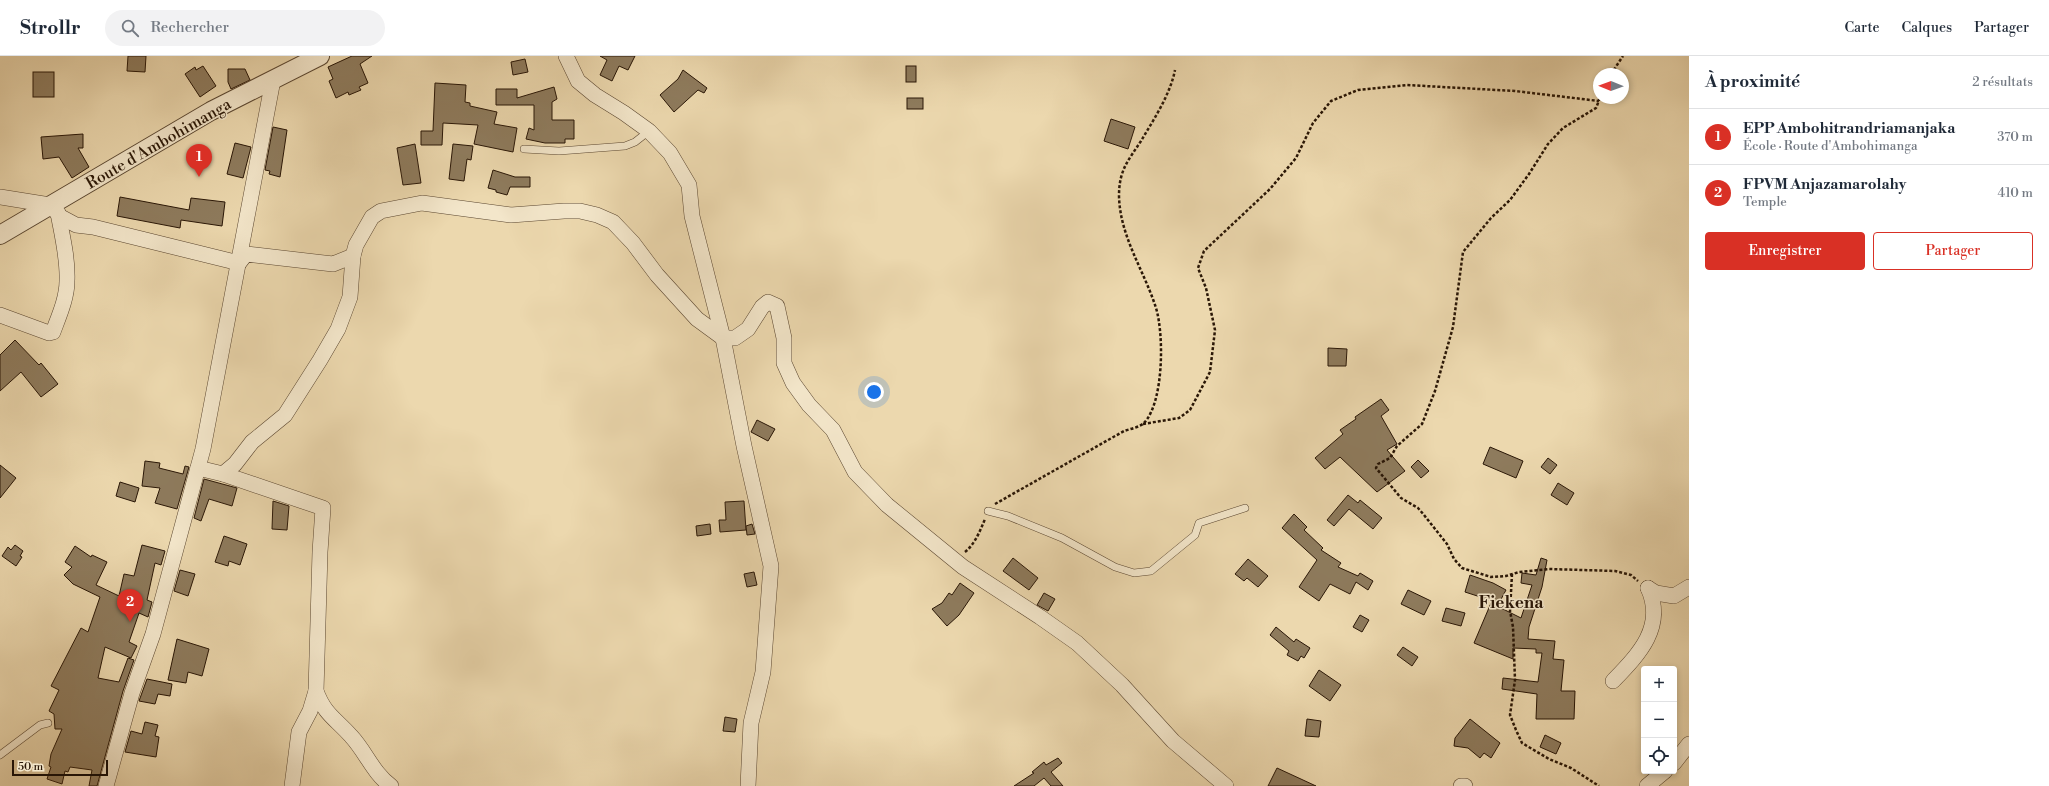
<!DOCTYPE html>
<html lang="fr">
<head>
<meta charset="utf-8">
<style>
  body { margin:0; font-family:"Libre Bodoni",serif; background:#f2f2f3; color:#1f2937 }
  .controls { position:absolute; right:12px; bottom:12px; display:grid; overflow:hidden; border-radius:4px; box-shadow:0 2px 6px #0003 }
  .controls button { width:36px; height:36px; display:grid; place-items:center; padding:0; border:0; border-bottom:1px solid #e0e1e3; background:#fff; color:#1f2937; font:20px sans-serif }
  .compass { position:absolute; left:1593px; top:12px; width:36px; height:36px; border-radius:50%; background:#fff; box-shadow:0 2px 6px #0003; rotate:271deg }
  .scale { position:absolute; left:12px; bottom:10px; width:96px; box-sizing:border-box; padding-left:4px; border:2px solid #291606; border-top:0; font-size:11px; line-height:14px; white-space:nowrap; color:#291606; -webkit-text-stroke:3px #f3e6ca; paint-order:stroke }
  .you { position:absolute; left:874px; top:336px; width:14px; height:14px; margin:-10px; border:3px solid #fff; border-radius:50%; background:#1a73e8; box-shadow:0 0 0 6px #1a73e833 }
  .badge { display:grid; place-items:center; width:26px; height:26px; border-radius:50%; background:#d93025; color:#fff; font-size:13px; font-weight:700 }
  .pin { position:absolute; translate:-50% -33px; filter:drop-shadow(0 1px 2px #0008) }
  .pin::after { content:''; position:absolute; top:21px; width:14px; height:12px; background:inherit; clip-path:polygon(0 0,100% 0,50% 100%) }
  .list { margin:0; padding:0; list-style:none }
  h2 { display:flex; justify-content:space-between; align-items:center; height:52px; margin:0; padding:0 16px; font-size:17px }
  h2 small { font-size:13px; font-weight:400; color:#747a83 }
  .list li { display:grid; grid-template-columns:26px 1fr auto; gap:12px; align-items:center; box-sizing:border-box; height:56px; padding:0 16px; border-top:1px solid #e0e1e3 }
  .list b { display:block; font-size:15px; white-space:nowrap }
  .list p { margin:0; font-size:13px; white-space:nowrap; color:#747a83 }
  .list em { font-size:13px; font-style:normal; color:#747a83 }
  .actions { display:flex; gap:8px; padding:12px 16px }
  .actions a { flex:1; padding:9px 0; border:1px solid #d93025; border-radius:4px; text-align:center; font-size:14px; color:#d93025 }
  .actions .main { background:#d93025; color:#fff }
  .icon { flex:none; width:22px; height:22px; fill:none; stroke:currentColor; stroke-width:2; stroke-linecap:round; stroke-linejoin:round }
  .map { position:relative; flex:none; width:1689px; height:730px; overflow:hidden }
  header { display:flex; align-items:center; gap:24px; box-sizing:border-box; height:56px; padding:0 20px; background:#fff; border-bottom:1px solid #e0e1e3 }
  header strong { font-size:19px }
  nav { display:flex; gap:22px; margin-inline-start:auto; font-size:14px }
  .search { width:280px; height:36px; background:#f2f2f3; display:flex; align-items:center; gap:10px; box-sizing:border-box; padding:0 14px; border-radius:22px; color:#747a83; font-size:15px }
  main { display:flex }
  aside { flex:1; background:#fff }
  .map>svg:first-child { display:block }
  .building { fill:#8e7b5d; stroke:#291606 }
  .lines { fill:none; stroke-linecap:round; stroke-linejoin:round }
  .service-casing { stroke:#5a4630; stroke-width:8 }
  .minor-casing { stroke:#5a4630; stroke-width:16 }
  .tertiary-casing { stroke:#5a4630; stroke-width:20 }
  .path { stroke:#291606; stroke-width:2.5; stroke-dasharray:3 2; stroke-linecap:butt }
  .service { stroke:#f3e6ca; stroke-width:7 }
  .minor { stroke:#f3e6ca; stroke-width:15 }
  .tertiary { stroke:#f3e6ca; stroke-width:18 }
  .labels { text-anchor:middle; stroke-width:3; stroke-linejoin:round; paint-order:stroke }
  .street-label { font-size:16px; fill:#291606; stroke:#f3e6ca }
  .neighbourhood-label { font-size:17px; font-weight:bold; fill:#291606; stroke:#f3e6ca }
</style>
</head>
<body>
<header>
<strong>Strollr</strong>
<div class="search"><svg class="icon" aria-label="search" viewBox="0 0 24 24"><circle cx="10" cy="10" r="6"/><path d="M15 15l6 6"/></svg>Rechercher</div>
<nav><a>Carte</a><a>Calques</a><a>Partager</a></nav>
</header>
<main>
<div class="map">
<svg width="1689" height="730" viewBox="0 0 1689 730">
  <rect width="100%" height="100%" fill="#ecd8ae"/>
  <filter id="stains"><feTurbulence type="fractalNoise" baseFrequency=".005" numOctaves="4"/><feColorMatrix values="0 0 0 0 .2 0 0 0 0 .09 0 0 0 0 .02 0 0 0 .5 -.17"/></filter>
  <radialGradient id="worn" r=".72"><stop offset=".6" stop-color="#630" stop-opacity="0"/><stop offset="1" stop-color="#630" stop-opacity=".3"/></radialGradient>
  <g class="building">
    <polygon points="128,0 146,0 145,16 127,15"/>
    <polygon points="352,0 372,0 360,8 368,27 359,31 361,34 349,39 348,36 336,42 329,25 333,23 328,11"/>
    <polygon points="600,0 635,0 628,14 619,10 612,25 600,19 607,4"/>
    <polygon points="525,3 528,16 513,19 511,6"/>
    <polygon points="203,10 216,30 200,41 185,18 195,11 196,14"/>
    <rect x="906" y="10" width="10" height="16"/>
    <polygon points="228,13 245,13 250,24 231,33 228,26"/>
    <polygon points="683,14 707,32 704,37 698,34 674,56 660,39 678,23"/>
    <rect x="33" y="16" width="21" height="25"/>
    <polygon points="435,27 466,29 465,46 470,47 470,50 497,56 494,68 517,72 513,96 474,88 478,69 443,67 442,89 421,89 421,75 433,75"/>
    <polygon points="554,31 557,43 552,46 552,64 574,64 574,83 565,83 565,87 545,87 526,83 529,72 534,74 534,49 496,49 496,33 517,33 517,42"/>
    <rect x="907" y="42" width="16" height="11"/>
    <polygon points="1111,63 1135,71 1128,93 1104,85"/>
    <polygon points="273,71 287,74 280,121 269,118 270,115 265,114"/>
    <polygon points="83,78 83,92 78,92 89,111 72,122 59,101 43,103 41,81"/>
    <polygon points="235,87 251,91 243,122 227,118"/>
    <polygon points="415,88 421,127 403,129 397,92"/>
    <polygon points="453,88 473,90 471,104 467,103 464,125 449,123"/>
    <polygon points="493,114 515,121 530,121 530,131 510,131 507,139 496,136 496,134 488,132"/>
    <polygon points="120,141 189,154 191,142 225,146 222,170 181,164 180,172 117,160"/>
    <polygon points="15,284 39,309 41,307 58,328 41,341 21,316 0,335 0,299"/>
    <polygon points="1328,292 1347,293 1346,310 1328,310"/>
    <polygon points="1381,343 1389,354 1381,360 1397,388 1387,394 1405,415 1377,436 1340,401 1325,413 1315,402 1343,378 1340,374 1356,363 1355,361"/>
    <polygon points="757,364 775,373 768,385 751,376"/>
    <polygon points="1490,391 1523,405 1516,422 1483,408"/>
    <polygon points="1548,402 1557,409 1550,418 1541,411"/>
    <polygon points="1418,404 1429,415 1421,422 1411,411"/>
    <polygon points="145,405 160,407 159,412 183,418 185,410 189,411 177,453 155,447 160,432 142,430"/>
    <polygon points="0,409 16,422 0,442"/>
    <polygon points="204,423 237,432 232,450 209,443 201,465 194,462"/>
    <polygon points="120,426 139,432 135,446 116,440"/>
    <polygon points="1558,427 1574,437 1567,449 1551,439"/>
    <polygon points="1348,439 1358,447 1360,444 1382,462 1373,473 1349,453 1334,470 1327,464"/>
    <polygon points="273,445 289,450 287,474 272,473"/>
    <polygon points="744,445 746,474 720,476 719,464 726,464 725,446"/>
    <polygon points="1294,458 1307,471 1304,474 1323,492 1321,494 1341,507 1338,511 1358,520 1360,517 1373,525 1368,534 1356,526 1350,538 1330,528 1319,545 1299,531 1317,504 1282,472"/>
    <polygon points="710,468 711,478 697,480 696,470"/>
    <polygon points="752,468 755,478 747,479 746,470"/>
    <polygon points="224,480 247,488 240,509 229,505 228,510 215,506"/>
    <polygon points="15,489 23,495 20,500 22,501 16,510 2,500 8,491 11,494"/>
    <polygon points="142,489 165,495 161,509 155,507 147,544 152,546 148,561 139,557 129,586 137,590 131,602 105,591 98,622 119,626 128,602 134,604 123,635 97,730 89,730 92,714 70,711 68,716 65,715 62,728 47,723 51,711 49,710 51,698 62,673 55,673 54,658 49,655 59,634 51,630 81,572 88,576 100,541 73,528 64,519 72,511 65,506 75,490 91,501 92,499 107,506 96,529 119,540 124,518 134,520"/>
    <polygon points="1013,502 1038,522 1029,534 1003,515"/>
    <polygon points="1541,502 1547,504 1542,531 1529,571 1528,583 1555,585 1553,603 1564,604 1561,635 1575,635 1574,663 1536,663 1537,638 1502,633 1503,622 1538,626 1542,597 1536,597 1536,593 1513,592 1513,603 1474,587 1491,547 1521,562 1532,529 1521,527 1522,517 1536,519"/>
    <polygon points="1248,503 1268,520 1258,531 1247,522 1244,525 1235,518"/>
    <polygon points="180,514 195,518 188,540 174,535"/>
    <polygon points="754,516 757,529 747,531 744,518"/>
    <polygon points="1470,519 1493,527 1506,534 1499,547 1465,536"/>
    <polygon points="960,527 974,537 959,559 947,570 932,553 942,547 949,537 952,539"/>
    <polygon points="1408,534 1431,545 1424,559 1401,548"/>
    <polygon points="1044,537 1055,543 1048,555 1037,549"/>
    <polygon points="1446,552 1465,557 1461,570 1442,565"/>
    <polygon points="1360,559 1369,564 1362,576 1353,571"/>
    <polygon points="1276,571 1294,586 1296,583 1310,592 1304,602 1301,600 1298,605 1287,599 1289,595 1270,579"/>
    <polygon points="177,583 209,593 202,620 188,616 186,627 168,624"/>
    <polygon points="1403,591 1418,601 1412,610 1397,599"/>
    <polygon points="1319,614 1341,629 1330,645 1309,630"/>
    <polygon points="147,623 172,628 170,640 158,638 155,648 139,645"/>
    <polygon points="725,661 737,663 735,676 723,675"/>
    <polygon points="1307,663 1321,665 1319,681 1305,680"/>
    <polygon points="1470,663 1500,687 1491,702 1484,697 1480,702 1468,692 1454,690 1455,682"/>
    <polygon points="145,666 158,669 155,680 159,681 156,701 125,696 131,675 142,678"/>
    <polygon points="1545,679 1561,687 1556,698 1540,691"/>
    <polygon points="1058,702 1062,707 1051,716 1063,730 1051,730 1044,722 1034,730 1014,730 1034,717 1032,716 1044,706 1046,709"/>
    <polygon points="1277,712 1316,730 1268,730"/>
  </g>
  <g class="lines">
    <g class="service-casing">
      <g id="service">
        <polyline points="524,93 559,95 625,90 635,86 649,75"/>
        <polyline points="988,455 1008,460 1062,482 1115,511 1134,517 1151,515 1195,479 1199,467 1245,452"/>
        <polyline points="0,699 40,669 48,667"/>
      </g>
    </g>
    <g class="minor-casing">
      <g id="minor">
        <polyline points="566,0 578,25 595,39 624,57 649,75 670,97 689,129 692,160 723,282 744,390 771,510 763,616 751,667 748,730"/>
        <polyline points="0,141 50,149 61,161 76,169 93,171 239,207 246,198 333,208 353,200"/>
        <path d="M0,259L49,277L53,276C59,260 67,242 67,225C68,202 62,179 58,157"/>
        <polyline points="198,412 223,418 235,408 252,386 285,359 320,304 338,273 350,241 353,200 356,189 372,161 381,155 422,147 511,159 564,155 580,155 597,159 613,166 633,187 657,219 697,263 723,282 735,282 748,273 762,251 768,246 777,250 784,282 784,307 793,327 809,349 833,374 855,416 887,449 963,511 1040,561 1077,587 1122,629 1173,685 1226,730"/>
        <path d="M223,418L323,452L320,496L316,635C325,659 335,662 351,680C366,696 373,717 391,730"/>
        <polyline points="1648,532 1656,537 1674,540 1689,531"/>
        <path d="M1613,625C1638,599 1666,571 1648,532"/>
        <polyline points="1674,707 1689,688"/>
        <polyline points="106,730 132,637 153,578 203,393 273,24"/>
        <polyline points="292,730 299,676 310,655 316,635"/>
        <polyline points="1461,730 1465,730"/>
        <polyline points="1647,730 1665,715"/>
      </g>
    </g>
    <g class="tertiary-casing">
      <polyline id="tertiary" points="0,179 211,55 320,0"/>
    </g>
    <g class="path">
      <polyline points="1611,18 1623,0"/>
      <polyline points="1600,42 1596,52 1563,72 1548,88 1529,118 1510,144 1491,162 1463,196 1453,271 1435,335 1422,368 1397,390 1390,402 1378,408 1376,412 1401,442 1418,452 1424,459 1447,488 1454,503 1462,512 1491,521 1506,520 1519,516 1549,513 1615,515 1631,519 1638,525"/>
      <polyline points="1143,368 1179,362 1190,354 1210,316 1215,274 1206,232 1198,212 1204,195 1270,133 1296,102 1313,67 1331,45 1358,34 1407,29 1515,35 1599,45"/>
      <path d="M995,448L1124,375C1130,373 1140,371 1144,367C1164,346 1164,278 1156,252C1144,214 1120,181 1119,140C1119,114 1128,105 1141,85C1154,63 1170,39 1175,14"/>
      <path d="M965,496C975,488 980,475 985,463"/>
      <polyline points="1512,518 1510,555 1513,571 1515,624 1510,659 1516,674 1522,687 1549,703 1571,712 1599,730"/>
    </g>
    <use href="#service" class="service"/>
    <use href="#minor" class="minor"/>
    <use href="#tertiary" class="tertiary"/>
  </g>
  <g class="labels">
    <g class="street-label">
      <text transform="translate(158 87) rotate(-30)" y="6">Route d'Ambohimanga</text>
    </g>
    <g class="neighbourhood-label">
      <text x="1511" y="552">Fiekena</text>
    </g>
  </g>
  <rect width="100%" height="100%" filter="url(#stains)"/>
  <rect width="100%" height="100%" fill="url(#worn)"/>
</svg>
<div class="controls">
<button>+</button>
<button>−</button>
<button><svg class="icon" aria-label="locate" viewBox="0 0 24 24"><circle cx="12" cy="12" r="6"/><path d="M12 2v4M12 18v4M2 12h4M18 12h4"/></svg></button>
</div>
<svg class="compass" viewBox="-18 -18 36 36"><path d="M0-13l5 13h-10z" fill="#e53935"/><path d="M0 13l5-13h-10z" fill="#747a83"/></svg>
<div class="scale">50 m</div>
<div class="you"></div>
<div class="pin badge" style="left:199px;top:121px">1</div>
<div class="pin badge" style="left:130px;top:566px">2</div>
</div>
<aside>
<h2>À proximité<small>2 résultats</small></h2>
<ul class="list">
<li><span class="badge">1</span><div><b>EPP Ambohitrandriamanjaka</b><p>École · Route d'Ambohimanga</p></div><em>370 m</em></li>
<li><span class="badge">2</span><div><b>FPVM Anjazamarolahy</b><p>Temple</p></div><em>410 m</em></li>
</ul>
<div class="actions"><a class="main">Enregistrer</a><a>Partager</a></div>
</aside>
</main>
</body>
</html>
